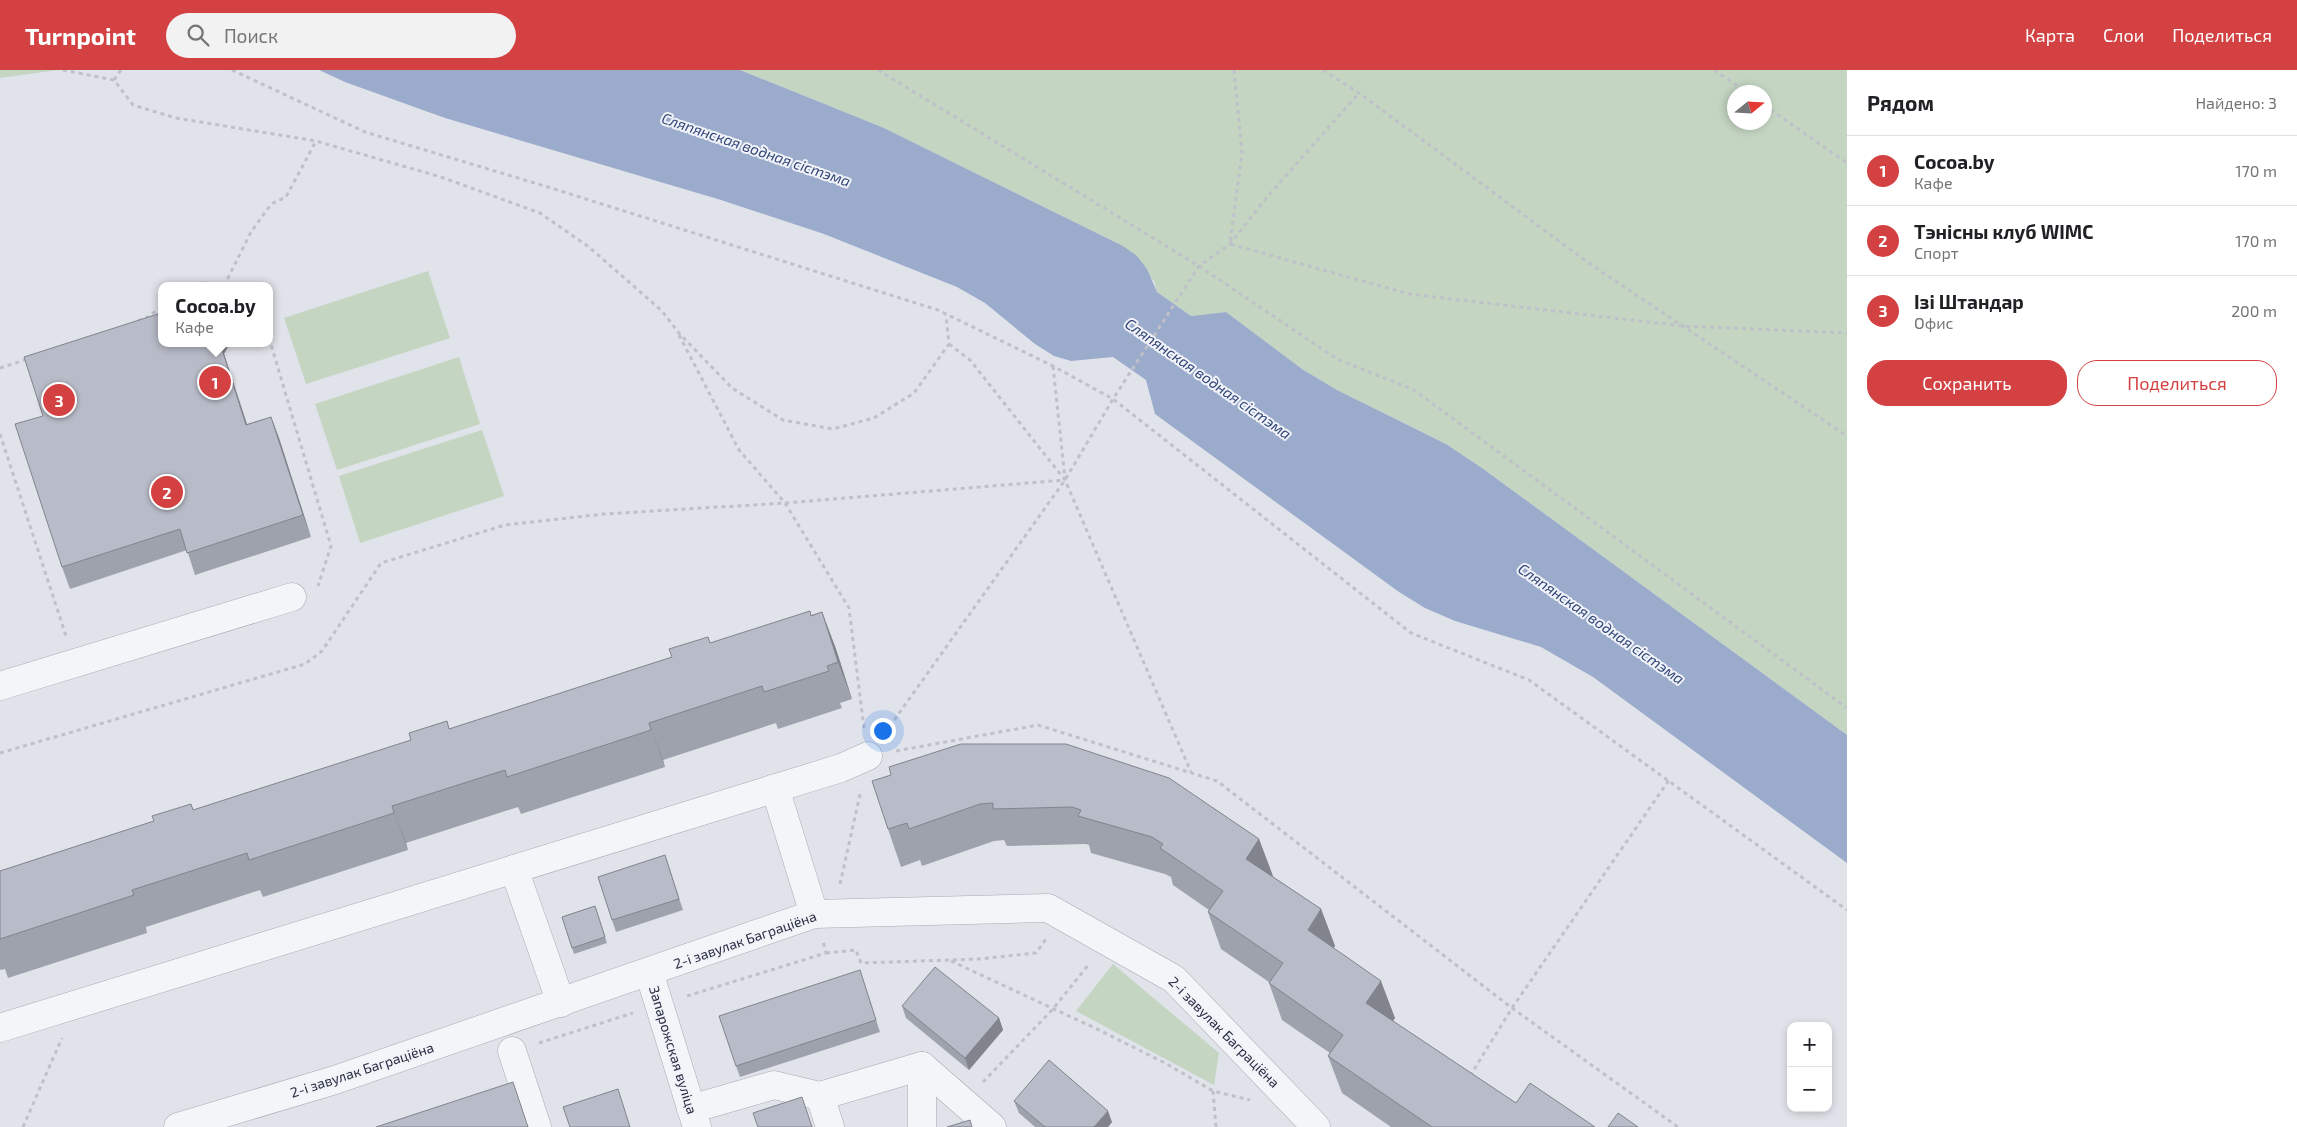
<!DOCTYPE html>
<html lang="ru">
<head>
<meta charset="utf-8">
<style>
  body { margin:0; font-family:"Exo 2",sans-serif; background:#f2f2f2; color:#202124 }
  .controls { position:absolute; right:15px; bottom:15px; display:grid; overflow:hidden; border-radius:10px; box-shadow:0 2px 8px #0003 }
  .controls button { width:45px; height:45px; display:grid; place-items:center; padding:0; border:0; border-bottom:1px solid #e0e0e0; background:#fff; color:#202124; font:25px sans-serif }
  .compass { position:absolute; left:1727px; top:15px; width:45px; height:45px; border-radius:50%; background:#fff; box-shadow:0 2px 8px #0003; rotate:72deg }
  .you { position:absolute; left:882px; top:660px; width:18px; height:18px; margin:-12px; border:4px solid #fff; border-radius:50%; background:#1a73e8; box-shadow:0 0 0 8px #1a73e833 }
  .badge { display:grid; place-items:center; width:32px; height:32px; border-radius:50%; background:#d44142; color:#fff; font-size:16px; font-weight:700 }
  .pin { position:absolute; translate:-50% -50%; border:2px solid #fff; box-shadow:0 1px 5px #0006 }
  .popup { position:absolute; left:158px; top:212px; width:115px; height:65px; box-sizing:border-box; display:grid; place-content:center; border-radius:10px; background:#fff; filter:drop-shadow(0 1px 4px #0005); font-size:16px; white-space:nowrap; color:#757577 }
  .popup b { font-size:19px; color:#202124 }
  .popup::after { content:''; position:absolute; left:50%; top:100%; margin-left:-10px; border:10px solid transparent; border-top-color:#fff }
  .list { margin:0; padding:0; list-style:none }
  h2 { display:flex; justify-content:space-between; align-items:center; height:65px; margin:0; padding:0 20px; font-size:21px }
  h2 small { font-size:16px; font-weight:400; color:#757577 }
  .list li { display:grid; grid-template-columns:32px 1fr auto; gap:15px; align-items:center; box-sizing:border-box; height:70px; padding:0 20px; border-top:1px solid #e0e0e0 }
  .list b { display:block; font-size:19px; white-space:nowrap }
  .list p { margin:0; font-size:16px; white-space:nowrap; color:#757577 }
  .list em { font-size:16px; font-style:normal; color:#757577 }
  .actions { display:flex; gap:10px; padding:15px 20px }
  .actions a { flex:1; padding:11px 0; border:1px solid #d44142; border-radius:20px; text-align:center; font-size:18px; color:#d44142 }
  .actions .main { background:#d44142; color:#fff }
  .icon { flex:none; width:28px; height:28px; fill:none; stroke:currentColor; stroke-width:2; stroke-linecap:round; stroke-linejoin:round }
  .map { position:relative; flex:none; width:1847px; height:1057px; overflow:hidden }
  header { display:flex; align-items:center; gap:30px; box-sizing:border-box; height:70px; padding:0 25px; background:#d44142; color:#fff }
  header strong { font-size:24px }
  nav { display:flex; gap:28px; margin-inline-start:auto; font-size:18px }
  .search { width:350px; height:45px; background:#f2f2f2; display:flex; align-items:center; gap:12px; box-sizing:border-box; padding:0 18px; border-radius:28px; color:#757577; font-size:19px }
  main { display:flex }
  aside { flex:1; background:#fff }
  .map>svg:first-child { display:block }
  .green { fill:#c4d5c2; fill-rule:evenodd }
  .water { fill:#9babcc }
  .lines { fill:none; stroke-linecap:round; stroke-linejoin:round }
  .minor-casing { stroke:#a6a9b5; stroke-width:29 }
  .path { stroke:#bfc1c9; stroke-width:3; stroke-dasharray:4 4; stroke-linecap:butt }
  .minor { stroke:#f4f5f8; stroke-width:28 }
  .wall { fill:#9ea2ac }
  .shaded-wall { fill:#81848c }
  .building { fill:#b8bcc8; stroke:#81848c }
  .labels { text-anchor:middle; stroke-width:4; stroke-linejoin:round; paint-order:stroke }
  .street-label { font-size:14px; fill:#292e43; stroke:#f1f3f8 }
  .water-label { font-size:15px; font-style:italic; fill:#314679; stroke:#f1f3f8 }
</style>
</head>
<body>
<header>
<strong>Turnpoint</strong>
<div class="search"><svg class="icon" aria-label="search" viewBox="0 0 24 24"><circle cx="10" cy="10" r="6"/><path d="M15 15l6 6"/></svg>Поиск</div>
<nav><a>Карта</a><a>Слои</a><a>Поделиться</a></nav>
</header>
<main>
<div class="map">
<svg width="1847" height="1057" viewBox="0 0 1847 1057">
  <rect width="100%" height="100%" fill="#e1e3ea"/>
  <g class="green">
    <polygon points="0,0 58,0 0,8"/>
    <path d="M740,0H1847V665L1482,398L1446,374L1337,320L1302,299L1226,242L1191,246L1157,222L1154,211L1123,176L884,58ZM1734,22H1764V52H1734Z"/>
    <polygon points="428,201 450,268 306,314 284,248"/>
    <polygon points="459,287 480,354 337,400 315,334"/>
    <polygon points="482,360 504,426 360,473 339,406"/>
    <polygon points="1113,894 1219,983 1214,1015 1076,941"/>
  </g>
  <polygon class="water" points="319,0 740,0 884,58 1123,176 1137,186 1147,199 1157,222 1191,246 1226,242 1302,299 1337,320 1446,374 1482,398 1847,665 1847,793 1593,607 1541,577 1455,551 1425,538 1399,522 1155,344 1146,310 1113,287 1071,291 1054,286 1035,274 985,233 957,217 824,164 721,130 445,48 345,12"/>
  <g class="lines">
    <g class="minor-casing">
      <g id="minor">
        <polyline points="0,616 292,527"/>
        <polyline points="775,718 814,844"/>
        <polyline points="514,799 561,933"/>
        <polyline points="649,902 697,1057"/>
        <polyline points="0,958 841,698 868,686"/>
        <polyline points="512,981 537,1057"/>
        <polyline points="691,1039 774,1015 820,1026"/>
        <polyline points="178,1057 335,1010 814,844 1048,838 1174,909 1316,1057"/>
        <polyline points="830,1057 820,1026 922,996 992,1057"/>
        <polyline points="922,1057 922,996"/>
      </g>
    </g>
    <g class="path">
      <polyline points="63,0 114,10 133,35 176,48 316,71 441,107 540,143 589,177 662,241 678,262 732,318 783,350 833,359 874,348 914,323 949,274 946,245"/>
      <polyline points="232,0 365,62 548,117 938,240 1053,296 1113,329 1411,563 1529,610 1847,840"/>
      <polyline points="878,0 1199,196 1337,289 1414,320 1847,638"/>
      <polyline points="1234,0 1242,83 1230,174 1409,224 1683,256 1847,263"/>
      <polyline points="1323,0 1359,23 1590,194 1847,366"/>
      <polyline points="1714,0 1747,22"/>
      <polyline points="114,10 121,0"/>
      <polyline points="1764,35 1847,93"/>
      <path d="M191,216C197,212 210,212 216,216"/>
      <polyline points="224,216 251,162 271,134 286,127 316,71"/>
      <polyline points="138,251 148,247 161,237"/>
      <polyline points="679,265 739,380 785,433 849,538 864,658"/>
      <polyline points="269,268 331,476 318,516"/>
      <polyline points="949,274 970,290 1065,410 1191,702"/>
      <polyline points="1053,296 1065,409"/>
      <polyline points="0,298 28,289"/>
      <polyline points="0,364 66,566"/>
      <polyline points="885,663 1065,410 1113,329 1199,196 1230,174 1267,127 1359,23"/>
      <polyline points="896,681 1038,655 1217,711 1512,938 1678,1057"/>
      <polyline points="0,683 305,594 322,581 381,493 505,455 604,444 785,433 1065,410"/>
      <polyline points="840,814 861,720"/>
      <polyline points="826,883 856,880 861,893 979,889 1036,883 1046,869"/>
      <polyline points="951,891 1099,960 1165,993 1213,1021 1250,1030"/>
      <polyline points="687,926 826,883 823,871"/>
      <polyline points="539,973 633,943"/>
      <polyline points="1470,1006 1512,938 1669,710"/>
      <polyline points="983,1012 1053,939 1089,894"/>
      <polyline points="1213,1021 1216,1057"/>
      <polyline points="23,1057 62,968"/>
    </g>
    <use href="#minor" class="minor"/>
  </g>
  <g class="wall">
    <polygon points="158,244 224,284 247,354 271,347 279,368 311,467 195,505 187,480 70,519 62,497 43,346"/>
    <polygon points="822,542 836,579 852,629 840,633 842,638 778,659 776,653 663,690 665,697 521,744 518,737 406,773 408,780 263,827 260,820 146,857 147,863 8,908 5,899 0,900 0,801 154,751 193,740 450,659 672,587 710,573"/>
    <polygon points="891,705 1259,769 1272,806 1321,839 1335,876 1333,878 1395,948 1393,951 1516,1033 1595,1057 1391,1057 1342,1023 1328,986 1330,983 1282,950 1269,913 1269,912 1221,879 1208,842 1209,840 1173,815 1171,807 1165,804 1091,783 1089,775 1086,774 1007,776 1004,770 994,771 922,796 920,790 901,797 888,759"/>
    <polygon points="665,785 683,840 616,862 612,850"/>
    <polygon points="595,836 607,873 574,884 562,847"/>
    <polygon points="860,900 880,962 740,1007 736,996"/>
    <polygon points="902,936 999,948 1003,960 969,1000 906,948"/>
    <polygon points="1014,1031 1112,1052 1108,1057 1035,1057 1019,1043"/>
  </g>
  <g class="shaded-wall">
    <polygon points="220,273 230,273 224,284 254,376 246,355"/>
    <polygon points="271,347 279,368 311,467 303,445"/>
    <polygon points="822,542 836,579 852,629 838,592"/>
    <polygon points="649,653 663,690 665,697"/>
    <polygon points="392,736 406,773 408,780"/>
    <polygon points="1259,769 1273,806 1260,826 1246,789"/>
    <polygon points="1321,839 1335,876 1321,897 1308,860"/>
    <polygon points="1381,911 1395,948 1379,970 1366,933"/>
    <polygon points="999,948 1003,960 969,1000 965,988"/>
    <polygon points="1108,1041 1112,1052 1108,1057 1094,1057"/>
  </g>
  <g class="building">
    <polygon points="192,213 198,216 185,216"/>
    <polygon points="161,236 161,273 220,273 246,355 271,347 303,445 187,483 180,459 62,497 15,354 43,346 24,287 158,244"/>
    <polygon points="810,541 811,546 822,542 838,592 827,596 829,601 764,622 762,616 649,653 651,660 507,707 505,700 392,736 394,743 249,790 247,783 132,820 134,825 0,869 0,801 154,751 152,746 191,734 193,740 411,670 409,663 447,651 449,659 672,587 669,579 708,567 710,573"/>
    <polygon points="961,674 1066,674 1169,708 1259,769 1246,789 1321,839 1308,860 1381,911 1366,933 1516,1033 1530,1013 1595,1057 1432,1057 1328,986 1343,965 1269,913 1283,893 1208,842 1223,821 1160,778 1163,774 1152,767 1078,746 1081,740 1072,737 993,739 993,733 980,734 909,759 907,753 888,759 872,711 891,705 889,697"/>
    <polygon points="665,785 679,829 612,850 598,807"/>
    <polygon points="595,836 605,867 572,878 562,847"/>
    <polygon points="935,897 999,948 965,988 902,936"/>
    <polygon points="860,900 876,950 736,996 719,946"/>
    <polygon points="1049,990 1108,1041 1094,1057 1045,1057 1014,1031"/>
    <polygon points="513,1012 528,1057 376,1057"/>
    <polygon points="618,1019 630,1057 570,1057 563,1037"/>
    <polygon points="802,1027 812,1057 758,1057 753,1043"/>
    <polygon points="1618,1043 1638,1057 1608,1057"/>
    <polygon points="970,1050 972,1057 947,1057"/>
  </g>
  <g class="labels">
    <g class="street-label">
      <text transform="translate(745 870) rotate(-19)" y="5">2-і завулак Баграціёна</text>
      <text transform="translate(1224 962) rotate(45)" y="5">2-і завулак Баграціёна</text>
      <text transform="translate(673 980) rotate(73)" y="5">Запарожская вуліца</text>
      <text transform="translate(362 1000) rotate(-18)" y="5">2-і завулак Баграціёна</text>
    </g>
    <g class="water-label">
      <text transform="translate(756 80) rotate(19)" y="5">Сляпянская водная сістэма</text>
      <text transform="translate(1208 309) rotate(35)" y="5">Сляпянская водная сістэма</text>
      <text transform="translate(1601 554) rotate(35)" y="5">Сляпянская водная сістэма</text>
    </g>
  </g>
</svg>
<div class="controls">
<button>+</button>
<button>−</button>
</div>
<svg class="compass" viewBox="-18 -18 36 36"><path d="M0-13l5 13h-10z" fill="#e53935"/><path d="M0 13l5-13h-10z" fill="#757577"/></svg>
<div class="you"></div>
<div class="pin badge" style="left:215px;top:312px">1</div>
<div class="popup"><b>Cocoa.by</b>Кафе</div>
<div class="pin badge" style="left:167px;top:422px">2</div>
<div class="pin badge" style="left:59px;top:330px">3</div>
</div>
<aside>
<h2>Рядом<small>Найдено: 3</small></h2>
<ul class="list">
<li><span class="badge">1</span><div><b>Cocoa.by</b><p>Кафе</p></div><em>170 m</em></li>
<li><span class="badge">2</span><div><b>Тэнісны клуб WIMC</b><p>Спорт</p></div><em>170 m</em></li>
<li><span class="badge">3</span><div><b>Ізі Штандар</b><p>Офис</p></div><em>200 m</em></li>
</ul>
<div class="actions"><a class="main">Сохранить</a><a>Поделиться</a></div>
</aside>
</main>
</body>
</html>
